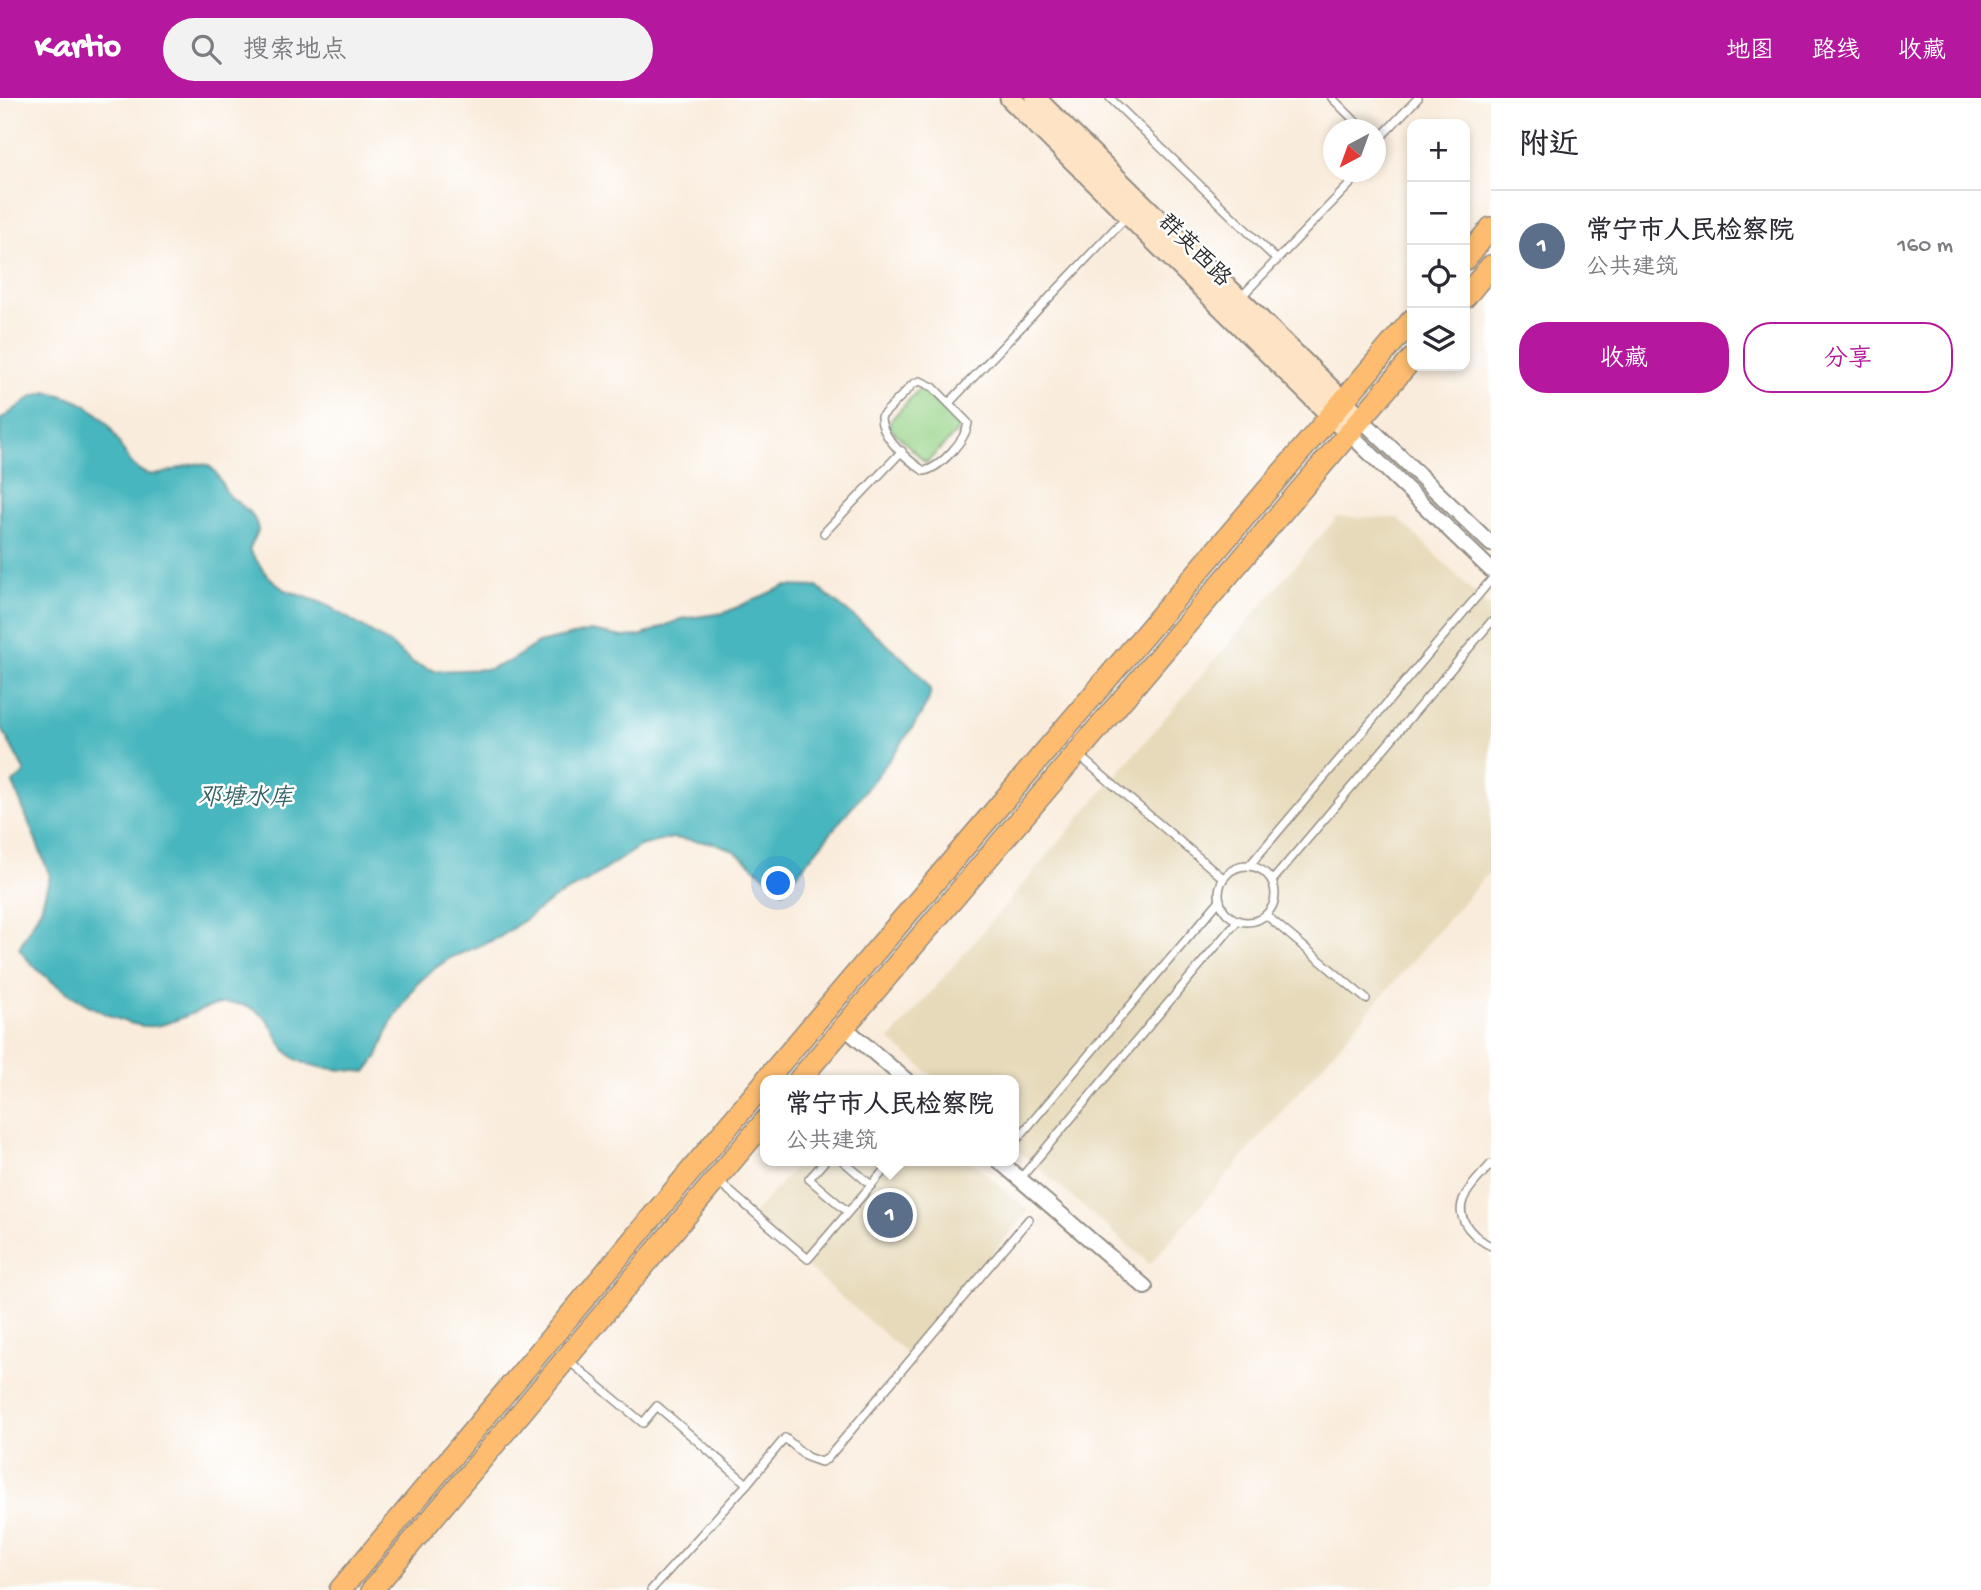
<!DOCTYPE html>
<html lang="zh">
<head>
<meta charset="utf-8">
<style>
  body { margin:0; font-family:"Gochi Hand","LXGW WenKai TC",sans-serif; background:#f2f2f3; color:#2b2b33 }
  .controls { position:absolute; right:21px; top:21px; display:grid; overflow:hidden; border-radius:14px; box-shadow:0 4px 10px #0003 }
  .controls button { width:63px; height:63px; display:grid; place-items:center; padding:0; border:0; border-bottom:2px solid #e1e1e2; background:#fff; color:#2b2b33; font:35px sans-serif }
  .compass { position:absolute; left:1323px; top:21px; width:63px; height:63px; border-radius:50%; background:#fff; box-shadow:0 4px 10px #0003; rotate:221deg }
  .you { position:absolute; left:779px; top:786px; width:24px; height:24px; margin:-18px; border:5px solid #fff; border-radius:50%; background:#1a73e8; box-shadow:0 0 0 10px #1a73e833 }
  .badge { display:grid; place-items:center; width:46px; height:46px; border-radius:50%; background:#b5179e; color:#fff; font-size:23px; font-weight:700 }
  .pin { position:absolute; translate:-50% -50%; border:4px solid #fff; box-shadow:0 2px 7px #0006 }
  .popup { position:absolute; left:760px; top:977px; width:259px; height:91px; box-sizing:border-box; display:grid; place-content:center; border-radius:14px; background:#fff; filter:drop-shadow(0 2px 5px #0005); font-size:23px; white-space:nowrap; color:#7c7c81 }
  .popup b { font-size:26px; color:#2b2b33 }
  .popup::after { content:''; position:absolute; left:50%; top:100%; margin-left:-14px; border:14px solid transparent; border-top-color:#fff }
  .list { margin:0; padding:0; list-style:none }
  h2 { display:flex; justify-content:space-between; align-items:center; height:91px; margin:0; padding:0 28px; font-size:30px }
  h2 small { font-size:23px; font-weight:400; color:#7c7c81 }
  .list li { display:grid; grid-template-columns:46px 1fr auto; gap:21px; align-items:center; box-sizing:border-box; height:112px; padding:0 28px; border-top:2px solid #e1e1e2 }
  .list b { display:block; font-size:26px; white-space:nowrap }
  .list p { margin:0; font-size:23px; white-space:nowrap; color:#7c7c81 }
  .list em { font-size:23px; font-style:normal; color:#7c7c81 }
  .actions { display:flex; gap:14px; padding:21px 28px }
  .actions a { flex:1; padding:16px 0; border:2px solid #b5179e; border-radius:28px; text-align:center; font-size:24px; color:#b5179e }
  .actions .main { background:#b5179e; color:#fff }
  .icon { flex:none; width:38px; height:38px; fill:none; stroke:currentColor; stroke-width:2; stroke-linecap:round; stroke-linejoin:round }
  .map { position:relative; flex:none; width:1491px; height:1492px; overflow:hidden }
  header { display:flex; align-items:center; gap:42px; box-sizing:border-box; height:98px; padding:0 35px; background:#b5179e; color:#fff }
  header strong { font-size:33px }
  nav { display:flex; gap:38px; margin-inline-start:auto; font-size:24px }
  .search { width:490px; height:63px; background:#f2f2f3; display:flex; align-items:center; gap:18px; box-sizing:border-box; padding:0 24px; border-radius:38px; color:#7c7c81; font-size:26px }
  main { display:flex }
  aside { flex:1; background:#fff }
  .map>svg:first-child { display:block }
  .built { fill:#e7daba }
  .green { fill:#94d185; stroke:#607e58; stroke-width:2 }
  .water { fill:#47b6be; stroke:#397074; stroke-width:2 }
  .lines { fill:none; stroke-linecap:round; stroke-linejoin:round }
  .lane-casing { stroke:#928c84; stroke-width:10 }
  .street-casing { stroke:#928c84; stroke-width:18 }
  .secondary-casing { stroke:#928c84; stroke-width:23 }
  .primary-casing { stroke:#928c84; stroke-width:24 }
  .lane { stroke:#fff; stroke-width:7 }
  .street { stroke:#fff; stroke-width:14 }
  .secondary { stroke:#fee4c5; stroke-width:19 }
  .primary { stroke:#fdbc6f; stroke-width:21 }
  .labels { text-anchor:middle; stroke-width:5; stroke-linejoin:round; paint-order:stroke }
  .street-label { font-size:23px; fill:#2b2b2b; stroke:#fff }
  .water-label { font-size:24px; font-style:italic; fill:#366366; stroke:#fff }
</style>
</head>
<body>
<header>
<strong>Kartio</strong>
<div class="search"><svg class="icon" aria-label="search" viewBox="0 0 24 24"><circle cx="10" cy="10" r="6"/><path d="M15 15l6 6"/></svg>搜索地点</div>
<nav><a>地图</a><a>路线</a><a>收藏</a></nav>
</header>
<main>
<div class="map">
<svg width="1491" height="1492" viewBox="0 0 1491 1492">
  <rect width="100%" height="100%" fill="#fff"/>
  <filter id="ink" filterUnits="userSpaceOnUse"><feTurbulence type="fractalNoise" baseFrequency=".0143" numOctaves="2"/><feDisplacementMap in="SourceGraphic" scale="14" xChannelSelector="R" yChannelSelector="G"/><feConvolveMatrix kernelMatrix="1 2 1 2 8 2 1 2 1" color-interpolation-filters="sRGB"/></filter>
  <filter id="wash" filterUnits="userSpaceOnUse"><feTurbulence type="fractalNoise" baseFrequency=".00686" numOctaves="4" result="noise"/><feDisplacementMap in="SourceGraphic" scale="28" xChannelSelector="R" yChannelSelector="G"/><feGaussianBlur stdDeviation="1.57" result="paint"/><feColorMatrix in="noise" values="0 0 0 0 0 0 0 0 0 0 0 0 0 0 0 0 0 1.4 0 .05"/><feComposite in="paint" operator="in"/></filter>
  <g filter="url(#wash)">
    <rect width="100%" height="100%" fill="#f9ecdc"/>
    <g class="built">
      <polygon points="1337,419 1398,420 1491,511 1491,772 1150,1166 1014,1049 1014,982 937,982 890,942"/>
      <polygon points="800,1063 971,1063 1029,1113 906,1255 750,1120"/>
    </g>
    <polygon class="green" points="920,290 960,327 957,334 926,365 890,330 889,324"/>
    <path class="water" d="M48,294C76,300 100,310 114,336C121,348 127,363 138,371C160,388 184,360 206,367C221,373 220,391 232,400C243,409 257,417 258,433L249,452L267,477L283,491L325,506L390,546L415,566L435,573L490,571L510,563L538,545L591,533L623,539L641,538L681,521L724,515L785,488L817,489C839,508 924,571 930,593C936,614 803,767 783,793L735,753L715,745L672,740L640,748L586,784L556,799L500,839L450,860L431,873L416,887L390,927L378,958L366,974C344,971 311,972 293,959C270,942 280,919 243,907C212,898 185,924 155,928C119,933 37,881 19,850L41,810L50,778L13,685L25,674L0,627V322L33,298Z"/>
  </g>
  <g filter="url(#ink)">
    <g class="lines">
      <g class="lane-casing">
        <g id="lane">
          <polyline points="1110,0 1277,162"/>
          <polyline points="1332,0 1364,32"/>
          <polyline points="1376,44 1418,0"/>
          <polyline points="1241,199 1352,84 1355,74"/>
          <path d="M920,283L933,289L968,325C966,342 940,370 924,373C908,362 881,340 881,319L913,286Z"/>
          <polyline points="949,305 1127,118"/>
          <polyline points="824,435 902,353"/>
          <polyline points="1077,656 1223,780"/>
          <polyline points="1249,768 1491,482"/>
          <circle cx="1247" cy="796" r="28"/>
          <polyline points="1272,783 1491,524"/>
          <polyline points="1266,817 1366,901"/>
          <polyline points="1014,1045 1220,802"/>
          <polyline points="825,1063 809,1081 848,1114"/>
          <polyline points="843,1063 871,1087"/>
          <path d="M1491,1066C1474,1086 1448,1105 1469,1131C1475,1138 1482,1144 1491,1148"/>
          <polyline points="1020,1081 1238,822"/>
          <polyline points="719,1084 808,1161 892,1063"/>
          <polyline points="569,1263 643,1325 657,1308 747,1386 785,1340 807,1359 821,1364 827,1361 1029,1121"/>
          <polyline points="651,1492 747,1386"/>
        </g>
      </g>
      <g class="street-casing">
        <g id="street">
          <polyline points="1361,321 1491,446"/>
          <polyline points="1349,335 1491,472"/>
          <polyline points="844,929 906,982"/>
          <polyline points="999,1063 1145,1189"/>
        </g>
      </g>
      <g class="secondary-casing">
        <g id="secondary">
          <polyline points="1010,0 1349,335"/>
          <polyline points="1035,0 1361,321"/>
        </g>
      </g>
      <g class="primary-casing">
        <g id="primary">
          <polyline points="1465,161 1491,130"/>
          <polyline points="1465,199 1491,168"/>
          <polyline points="766,982 1412,222"/>
          <polyline points="799,982 1412,261"/>
          <polyline points="340,1492 766,983"/>
          <polyline points="372,1492 766,1022"/>
        </g>
      </g>
      <use href="#lane" class="lane"/>
      <use href="#street" class="street"/>
      <use href="#secondary" class="secondary"/>
      <use href="#primary" class="primary"/>
    </g>
  </g>
  <g class="labels">
    <g class="street-label">
      <text transform="translate(1196 151) rotate(45)" y="8">群英西路</text>
    </g>
    <g class="water-label">
      <text x="245" y="706">邓塘水库</text>
    </g>
  </g>
</svg>
<div class="controls">
<button>+</button>
<button>−</button>
<button><svg class="icon" aria-label="locate" viewBox="0 0 24 24"><circle cx="12" cy="12" r="6"/><path d="M12 2v4M12 18v4M2 12h4M18 12h4"/></svg></button>
<button><svg class="icon" aria-label="layers" viewBox="0 0 24 24"><path d="M12 4l9 5-9 5-9-5zM3 14l9 5 9-5"/></svg></button>
</div>
<svg class="compass" viewBox="-18 -18 36 36"><path d="M0-13l5 13h-10z" fill="#e53935"/><path d="M0 13l5-13h-10z" fill="#7c7c81"/></svg>
<div class="you"></div>
<div class="pin badge" style="left:890px;top:1117px;background:#5c6f8a">1</div>
<div class="popup"><b>常宁市人民检察院</b>公共建筑</div>
</div>
<aside>
<h2>附近<small></small></h2>
<ul class="list">
<li><span class="badge" style="background:#5c6f8a">1</span><div><b>常宁市人民检察院</b><p>公共建筑</p></div><em>160 m</em></li>
</ul>
<div class="actions"><a class="main">收藏</a><a>分享</a></div>
</aside>
</main>
</body>
</html>
